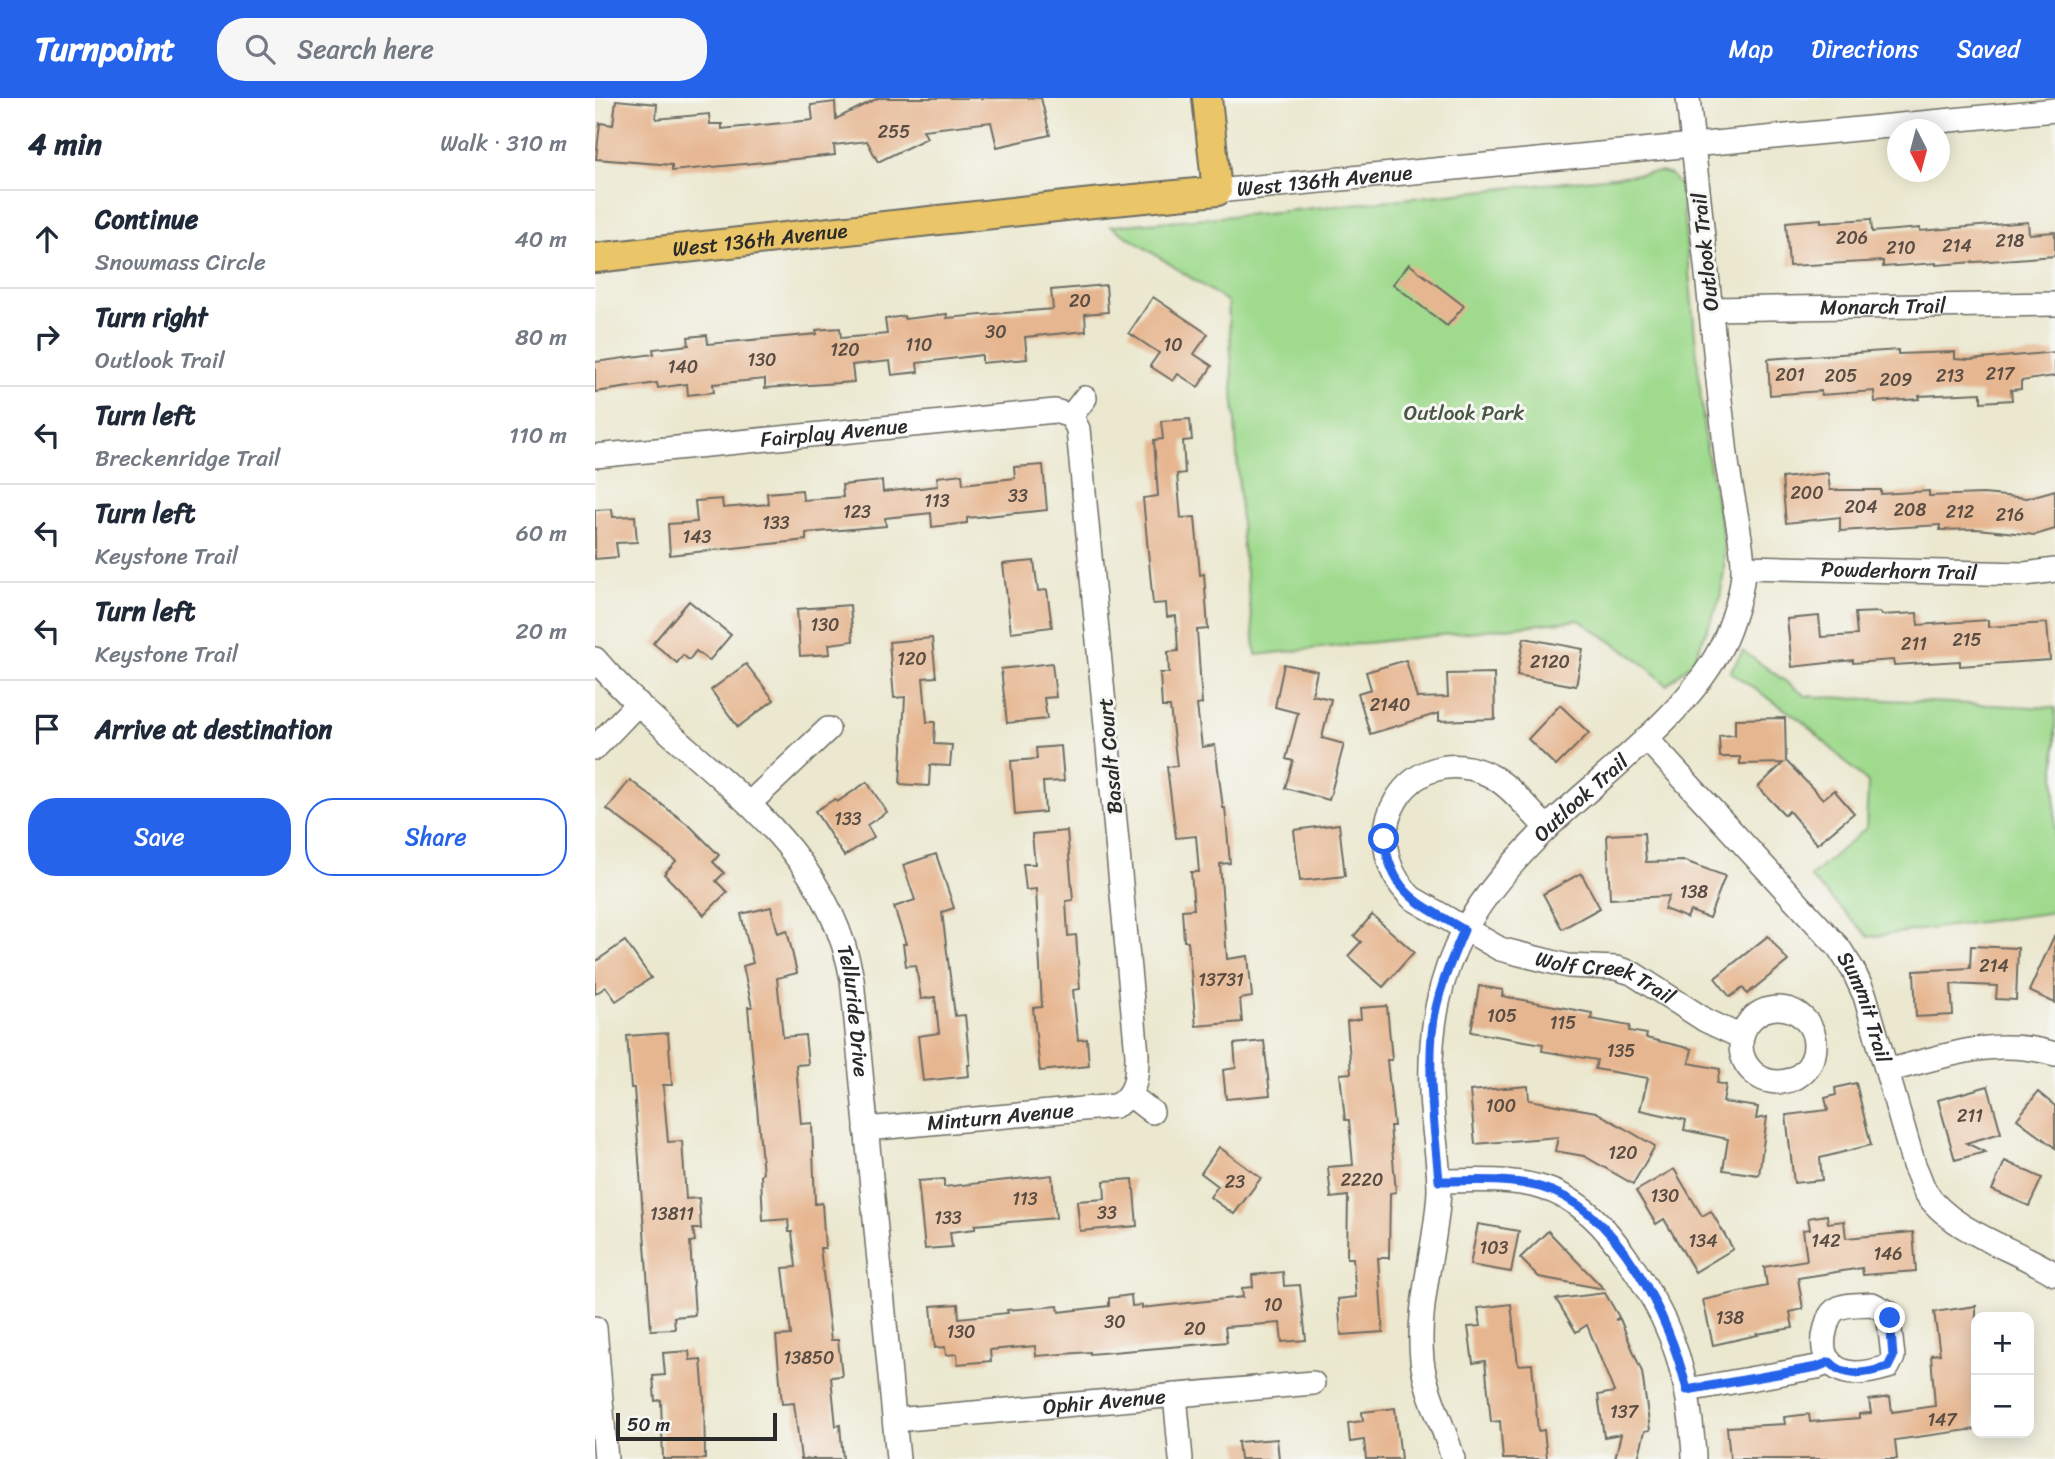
<!DOCTYPE html>
<html lang="en">
<head>
<meta charset="utf-8">
<style>
  body { margin:0; font-family:Sriracha,sans-serif; background:#f6f6f7; color:#1f2937 }
  .controls { position:absolute; right:21px; bottom:21px; display:grid; overflow:hidden; border-radius:14px; box-shadow:0 4px 18px #0003 }
  .controls button { width:63px; height:63px; display:grid; place-items:center; padding:0; border:0; border-bottom:2px solid #e0e1e3; background:#fff; color:#1f2937; font:35px sans-serif }
  .compass { position:absolute; left:1292px; top:21px; width:63px; height:63px; border-radius:50%; background:#fff; box-shadow:0 4px 18px #0003; rotate:174deg }
  .scale { position:absolute; left:21px; bottom:18px; width:161px; box-sizing:border-box; padding-left:7px; border:4px solid #2b2b2b; border-top:0; font-size:19px; line-height:24px; white-space:nowrap; color:#2b2b2b; -webkit-text-stroke:5px #f6f6f2; paint-order:stroke }
  .stop { position:absolute; width:21px; height:21px; margin:-16px; border:5px solid #2563eb; border-radius:50%; background:#fff }
  .stop.end { background:#2563eb; border-color:#fff; box-shadow:0 2px 7px #0008 }
  .list { margin:0; padding:0; list-style:none }
  h2 { display:flex; justify-content:space-between; align-items:center; height:91px; margin:0; padding:0 28px; font-size:30px }
  h2 small { font-size:23px; font-weight:400; color:#747a83 }
  .list li { display:grid; grid-template-columns:46px 1fr auto; gap:21px; align-items:center; box-sizing:border-box; height:98px; padding:0 28px; border-top:2px solid #e0e1e3 }
  .list b { display:block; font-size:26px; white-space:nowrap }
  .list p { margin:0; font-size:23px; white-space:nowrap; color:#747a83 }
  .list em { font-size:23px; font-style:normal; color:#747a83 }
  .actions { display:flex; gap:14px; padding:21px 28px }
  .actions a { flex:1; padding:16px 0; border:2px solid #2563eb; border-radius:28px; text-align:center; font-size:24px; color:#2563eb }
  .actions .main { background:#2563eb; color:#fff }
  .icon { flex:none; width:38px; height:38px; fill:none; stroke:currentColor; stroke-width:2; stroke-linecap:round; stroke-linejoin:round }
  .map { position:relative; flex:none; width:1460px; height:1361px; overflow:hidden }
  header { display:flex; align-items:center; gap:42px; box-sizing:border-box; height:98px; padding:0 35px; background:#2563eb; color:#fff }
  header strong { font-size:33px }
  nav { display:flex; gap:38px; margin-inline-start:auto; font-size:24px }
  .search { width:490px; height:63px; background:#f6f6f7; display:flex; align-items:center; gap:18px; box-sizing:border-box; padding:0 24px; border-radius:28px; color:#747a83; font-size:26px }
  main { display:flex }
  aside { flex:1; background:#fff }
  .map>svg:first-child { display:block }
  .green { fill:#9fda8d; stroke:#65825c; stroke-width:2 }
  .building { fill:#e6b690 }
  .lines { fill:none; stroke-linecap:round; stroke-linejoin:round }
  .minor-casing { stroke:#6e6d64; stroke-width:26 }
  .major-casing { stroke:#6e6d64; stroke-width:32 }
  .minor { stroke:#fff; stroke-width:23 }
  .major { stroke:#ebc669; stroke-width:28 }
  .route { stroke:#2563eb; stroke-width:9 }
  .labels { text-anchor:middle; stroke-width:6; stroke-linejoin:round; paint-order:stroke }
  .number-label { font-size:18px; fill:#5a4e44 }
  .street-label { font-size:21px; fill:#2b2b2b; stroke:#f6f6f2 }
  .park-label { font-size:21px; fill:#485744; stroke:#f6f6f2 }
</style>
</head>
<body>
<header>
<strong>Turnpoint</strong>
<div class="search"><svg class="icon" aria-label="search" viewBox="0 0 24 24"><circle cx="10" cy="10" r="6"/><path d="M15 15l6 6"/></svg>Search here</div>
<nav><a>Map</a><a>Directions</a><a>Saved</a></nav>
</header>
<main>
<aside>
<h2>4 min<small>Walk · 310 m</small></h2>
<ul class="list">
<li><svg class="icon" aria-label="ahead" viewBox="0 0 24 24"><path d="M12 20V5M6 11l6-6 6 6"/></svg><div><b>Continue</b><p>Snowmass Circle</p></div><em>40 m</em></li>
<li><svg class="icon" aria-label="right" viewBox="0 0 24 24"><path d="M7 20v-9h11M14 6l5 5-5 5"/></svg><div><b>Turn right</b><p>Outlook Trail</p></div><em>80 m</em></li>
<li><svg class="icon" aria-label="left" viewBox="0 0 24 24"><path d="M17 20v-9H6M10 6l-5 5 5 5"/></svg><div><b>Turn left</b><p>Breckenridge Trail</p></div><em>110 m</em></li>
<li><svg class="icon" aria-label="left" viewBox="0 0 24 24"><path d="M17 20v-9H6M10 6l-5 5 5 5"/></svg><div><b>Turn left</b><p>Keystone Trail</p></div><em>60 m</em></li>
<li><svg class="icon" aria-label="left" viewBox="0 0 24 24"><path d="M17 20v-9H6M10 6l-5 5 5 5"/></svg><div><b>Turn left</b><p>Keystone Trail</p></div><em>20 m</em></li>
<li><svg class="icon" aria-label="arrive" viewBox="0 0 24 24"><path d="M6 21V4h12l-3 4 3 4H6"/></svg><div><b>Arrive at destination</b></div></li>
</ul>
<div class="actions"><a class="main">Save</a><a>Share</a></div>
</aside>
<div class="map">
<svg width="1460" height="1361" viewBox="0 0 1460 1361">
  <rect width="100%" height="100%" fill="#f6f6f2"/>
  <filter id="ink" filterUnits="userSpaceOnUse"><feTurbulence type="fractalNoise" baseFrequency=".0143" numOctaves="2"/><feDisplacementMap in="SourceGraphic" scale="14" xChannelSelector="R" yChannelSelector="G"/><feConvolveMatrix kernelMatrix="1 2 1 2 8 2 1 2 1" color-interpolation-filters="sRGB"/></filter>
  <filter id="wash" filterUnits="userSpaceOnUse"><feTurbulence type="fractalNoise" baseFrequency=".00686" numOctaves="4" result="noise"/><feDisplacementMap in="SourceGraphic" scale="28" xChannelSelector="R" yChannelSelector="G"/><feGaussianBlur stdDeviation="1.57" result="paint"/><feColorMatrix in="noise" values="0 0 0 0 0 0 0 0 0 0 0 0 0 0 0 0 0 1.4 0 .05"/><feComposite in="paint" operator="in"/></filter>
  <g filter="url(#wash)">
    <rect width="100%" height="100%" fill="#ebe8cf"/>
    <g class="green">
      <polygon points="1066,74 1076,77 1086,90 1110,342 1129,444 1129,473 1125,501 1098,564 1072,587 1044,562 984,522 661,557 647,443 633,204 516,128 671,115"/>
      <polygon points="1148,553 1211,598 1460,610 1460,814 1274,839 1215,779 1271,730 1273,685 1207,623 1135,574"/>
    </g>
    <g id="blocks">
      <g class="building">
        <polygon points="283,0 446,0 455,37 402,49 396,24 328,32 332,40 283,64 272,43 239,47 240,57 77,73 77,67 1,61 5,25 18,27 21,2 62,6 61,21 114,16 115,26 127,26 127,31 218,22 216,7 240,4 241,21"/>
        <polygon points="1226,121 1226,124 1276,121 1277,134 1325,130 1325,133 1433,124 1434,136 1460,134 1460,158 1341,167 1341,165 1288,169 1288,163 1194,168 1191,124"/>
        <polygon points="814,166 869,208 852,228 798,186"/>
        <polygon points="511,187 513,214 490,216 491,233 430,239 432,261 387,265 387,257 322,265 323,274 297,277 295,263 257,267 259,284 170,290 170,281 118,286 119,294 93,297 92,286 63,290 62,285 0,294 0,264 59,256 58,251 94,247 93,239 112,237 113,246 222,236 221,232 245,230 246,240 292,236 290,221 309,218 310,221 352,216 352,220 458,211 456,192"/>
        <polygon points="558,199 613,236 599,256 617,268 603,289 583,276 578,283 555,268 564,255 534,235"/>
        <polygon points="1303,252 1303,256 1360,254 1360,261 1375,262 1460,254 1460,278 1426,283 1426,291 1416,292 1417,302 1386,304 1386,295 1324,298 1325,301 1280,304 1279,293 1226,297 1226,293 1175,297 1173,261"/>
        <polygon points="595,321 597,342 588,343 590,375 582,376 586,420 600,419 605,477 609,476 613,531 602,532 607,606 602,607 607,649 620,647 628,710 630,710 635,765 625,766 632,861 653,858 657,899 645,901 647,924 601,928 593,843 589,843 587,812 599,811 596,774 604,774 601,738 581,740 572,669 582,668 575,609 567,609 565,575 574,575 573,554 583,553 581,518 572,519 571,505 558,506 548,400 563,398 559,342 568,341 566,323"/>
        <polygon points="448,367 452,412 372,420 372,425 337,429 336,415 290,420 291,428 211,435 211,442 75,457 73,426 102,424 100,403 127,401 128,410 173,406 172,395 207,392 208,402 248,399 247,387 287,383 288,394 343,388 342,379 367,376 368,386 420,380 419,369"/>
        <polygon points="1233,375 1235,392 1286,392 1286,396 1334,393 1334,398 1388,396 1432,400 1460,392 1460,431 1440,437 1382,431 1345,432 1345,427 1245,433 1245,419 1191,425 1187,380"/>
        <polygon points="17,411 18,419 40,418 42,444 21,445 23,459 0,461 0,412"/>
        <polygon points="439,463 443,493 452,492 457,529 416,534 408,466"/>
        <polygon points="94,503 136,537 114,563 101,553 94,562 88,557 82,565 58,545"/>
        <polygon points="255,507 258,543 234,546 235,556 205,558 202,511"/>
        <polygon points="1285,514 1286,517 1322,515 1323,527 1393,522 1393,529 1452,525 1455,562 1365,568 1365,563 1299,567 1298,562 1258,565 1258,562 1197,569 1192,521 1224,518 1226,539 1262,537 1260,515"/>
        <polygon points="337,540 341,579 328,580 332,624 340,624 339,646 357,647 355,668 335,667 334,688 305,686 310,599 299,600 294,544"/>
        <polygon points="929,540 988,551 981,588 922,577"/>
        <polygon points="811,562 822,600 853,599 852,576 899,575 900,621 844,623 844,615 775,636 763,595 776,591 771,574"/>
        <polygon points="457,565 461,599 449,600 452,621 412,625 406,571"/>
        <polygon points="151,566 179,602 143,629 116,592"/>
        <polygon points="689,566 722,573 717,597 736,601 727,640 749,646 734,702 690,690 698,663 691,661 703,615 680,609"/>
        <polygon points="965,607 994,635 961,668 933,641"/>
        <polygon points="1190,620 1191,663 1228,701 1239,692 1259,715 1222,746 1194,713 1190,717 1163,689 1188,665 1145,666 1145,659 1125,659 1124,638 1140,637 1140,621"/>
        <polygon points="466,648 469,683 448,684 450,714 420,717 416,663 442,661 441,650"/>
        <polygon points="35,682 96,729 124,757 118,764 129,775 121,783 132,794 109,817 69,776 81,763 12,711"/>
        <polygon points="272,684 292,714 272,727 279,739 249,758 220,713 240,701 242,704"/>
        <polygon points="744,726 750,778 705,783 699,732"/>
        <polygon points="472,733 478,802 471,803 473,838 481,837 485,891 478,892 483,942 492,941 494,968 445,973 438,910 447,909 441,791 431,792 428,766 440,766 437,736"/>
        <polygon points="1049,735 1051,764 1090,763 1130,778 1114,820 1095,813 1092,820 1069,811 1074,798 1015,801 1012,737"/>
        <polygon points="341,756 359,810 347,814 360,918 370,917 375,967 373,967 374,978 328,983 323,938 344,935 340,899 326,901 321,867 311,868 308,846 311,846 299,809 320,802 308,767"/>
        <polygon points="986,775 1005,810 967,831 948,796"/>
        <polygon points="176,809 183,835 192,832 202,875 182,880 188,939 210,937 213,966 201,967 206,1026 217,1025 220,1106 227,1105 230,1150 225,1150 236,1242 243,1242 247,1278 236,1279 241,1328 245,1327 248,1361 206,1361 199,1305 187,1306 181,1238 196,1237 188,1170 201,1169 197,1134 194,1134 193,1121 168,1123 166,1077 168,1076 153,909 157,909 148,868 158,865 146,816"/>
        <polygon points="777,817 819,854 788,889 753,858 766,844 759,838"/>
        <polygon points="1460,836 1460,905 1434,893"/>
        <polygon points="1173,838 1193,863 1152,896 1148,890 1135,899 1120,880"/>
        <polygon points="30,843 56,880 21,903 11,889 0,896 0,864"/>
        <polygon points="1376,848 1423,850 1421,902 1401,901 1402,888 1356,886 1358,917 1321,919 1319,873 1375,870"/>
        <polygon points="884,888 908,892 907,898 997,915 996,921 1035,928 1034,933 1052,936 1051,940 1097,951 1094,965 1125,971 1122,985 1131,987 1128,1004 1163,1009 1161,1021 1172,1019 1164,1077 1128,1072 1133,1041 1089,1032 1091,1022 1045,1012 1053,980 1000,971 1002,962 947,953 948,946 876,934"/>
        <polygon points="792,908 797,962 792,962 799,1028 795,1028 801,1094 795,1095 794,1160 783,1160 788,1234 746,1237 743,1201 761,1199 758,1160 752,1160 753,1098 736,1100 733,1069 758,1067 754,1022 750,1022 745,976 756,975 752,923 766,921 765,910"/>
        <polygon points="73,935 77,987 68,987 73,1044 87,1043 91,1101 104,1100 106,1131 98,1131 100,1143 95,1144 100,1217 79,1219 80,1231 56,1232 39,990 36,990 32,938"/>
        <polygon points="669,943 675,997 631,1001 628,972 641,970 639,946"/>
        <polygon points="1261,985 1276,1047 1225,1060 1227,1082 1199,1085 1191,1017 1233,1012 1230,1000 1241,997 1240,990"/>
        <polygon points="933,988 934,1002 1001,1014 1060,1048 1038,1086 989,1058 960,1053 963,1039 880,1046 875,993"/>
        <polygon points="1393,988 1406,1035 1371,1045 1390,1054 1360,1062 1343,1002"/>
        <polygon points="1443,994 1460,1008 1460,1050 1422,1021"/>
        <polygon points="624,1049 666,1080 639,1116 615,1099 623,1088 606,1075"/>
        <polygon points="1410,1063 1447,1080 1434,1108 1397,1092"/>
        <polygon points="1079,1071 1107,1118 1116,1113 1138,1151 1100,1174 1069,1121 1061,1126 1041,1093"/>
        <polygon points="457,1077 461,1120 380,1127 380,1131 355,1134 357,1149 330,1151 323,1083 349,1081 349,1089"/>
        <polygon points="538,1081 542,1128 485,1133 482,1103 510,1101 509,1083"/>
        <polygon points="1232,1117 1233,1125 1249,1123 1251,1140 1318,1134 1321,1173 1268,1177 1267,1170 1203,1180 1208,1211 1195,1214 1198,1230 1162,1236 1163,1237 1118,1247 1108,1202 1172,1188 1169,1169 1212,1162 1208,1132 1215,1131 1213,1120"/>
        <polygon points="883,1126 924,1133 916,1174 875,1167"/>
        <polygon points="953,1133 1009,1191 944,1179 925,1160"/>
        <polygon points="688,1174 689,1188 705,1187 711,1242 687,1244 685,1225 630,1229 632,1244 495,1256 495,1254 441,1258 440,1248 395,1252 396,1263 363,1266 362,1256 351,1257 350,1249 340,1250 336,1208 363,1206 364,1220 413,1215 412,1212 463,1208 464,1214 514,1208 514,1200 536,1197 537,1208 547,1207 547,1210 648,1199 647,1190 658,1189 657,1177"/>
        <polygon points="1010,1195 1024,1219 1020,1222 1025,1221 1047,1274 1055,1332 1050,1333 1043,1361 1020,1361 1026,1336 1009,1339 1003,1297 1019,1294 992,1227 981,1234 961,1201"/>
        <polygon points="916,1206 923,1267 937,1266 943,1333 949,1332 952,1361 908,1361 905,1323 896,1324 890,1263 878,1265 873,1229 886,1228 883,1210"/>
        <polygon points="1381,1208 1381,1331 1300,1342 1302,1361 1135,1361 1132,1329 1190,1326 1189,1319 1214,1316 1215,1324 1264,1320 1264,1316 1276,1315 1274,1302 1295,1299 1297,1314 1340,1308 1336,1257 1345,1256 1339,1214"/>
        <polygon points="94,1253 95,1262 106,1261 109,1299 110,1361 68,1361 66,1302 60,1303 58,1278 70,1277 68,1255"/>
        <polygon points="800,1310 806,1361 771,1361 769,1342 755,1344 753,1325 768,1323 767,1314"/>
        <polygon points="682,1341 684,1361 645,1361 643,1344"/>
      </g>
    </g>
  </g>
  <g filter="url(#ink)">
    <use href="#blocks" fill-opacity="0" stroke="#6e6d64" stroke-width="2"/>
    <g class="lines">
      <g class="minor-casing">
        <g id="minor">
          <path id="s1" d="M622,93L1460,12"/>
          <path id="s2" d="M1115,211L1460,206"/>
          <polyline points="476,318 490,300"/>
          <path id="s3" d="M0,358L460,313L476,318"/>
          <path id="s4" d="M1148,469L1430,476L1460,472"/>
          <path id="s5" d="M0,561C91,668 230,731 257,881L303,1361"/>
          <path id="s6" d="M1051,640L1244,850L1258,872L1270,898L1319,1067C1323,1075 1326,1085 1330,1093C1354,1133 1421,1151 1460,1176"/>
          <polyline points="0,650 43,605"/>
          <polyline points="155,705 233,631"/>
          <path id="s7" d="M952,730C934,713 915,686 892,676C813,641 754,739 817,800L905,851L973,868L1021,870L1037,875L1110,922L1146,939"/>
          <circle cx="1183" cy="947" r="37"/>
          <path d="M1292,973C1350,958 1400,938 1460,956"/>
          <polyline points="535,997 557,1014"/>
          <path id="s8" d="M271,1031L520,1008C542,998 542,978 542,956L483,331L476,318"/>
          <path d="M844,1083C877,1083 913,1080 945,1089C985,1100 1011,1129 1033,1162C1070,1214 1089,1260 1096,1324C1097,1336 1099,1349 1099,1361"/>
          <path d="M1277,1206L1293,1214L1298,1259L1293,1269C1272,1275 1246,1282 1232,1260C1228,1253 1228,1246 1229,1238C1231,1230 1232,1219 1239,1213C1248,1205 1266,1207 1277,1206Z"/>
          <polyline points="0,1230 11,1361"/>
          <polyline points="1092,1292 1222,1269 1235,1264"/>
          <polyline points="580,1297 586,1361"/>
          <path id="s9" d="M300,1322L718,1285"/>
          <path id="s10" d="M858,1361C849,1327 831,1297 827,1262C821,1205 842,1148 844,1092C844,1059 837,1027 836,995C832,877 868,813 950,732C1008,675 1106,608 1134,531C1141,512 1149,485 1148,466C1146,436 1139,407 1134,377C1130,356 1129,333 1126,311C1115,207 1105,104 1093,0"/>
        </g>
      </g>
      <g class="major-casing">
        <g id="major">
          <path id="s11" d="M0,160L488,106L622,93L612,0"/>
        </g>
      </g>
      <use href="#minor" class="minor"/>
      <use href="#major" class="major"/>
    </g>
  </g>
  <g class="lines" filter="url(#ink)">
    <path class="route" d="M789,741C797,797 824,805 869,832C855,865 840,899 837,936C833,985 840,1034 844,1083C877,1083 913,1080 945,1089C1023,1110 1075,1220 1092,1292L1222,1269L1235,1264C1250,1281 1272,1275 1293,1269L1298,1259L1295,1220"/>
  </g>
  <g class="labels">
    <g class="number-label">
      <text x="299" y="40">255</text>
      <text x="1257" y="146">206</text>
      <text x="1415" y="149">218</text>
      <text x="1362" y="154">214</text>
      <text x="1306" y="156">210</text>
      <text x="485" y="209">20</text>
      <text x="401" y="240">30</text>
      <text x="324" y="253">110</text>
      <text x="578" y="253">10</text>
      <text x="250" y="258">120</text>
      <text x="167" y="268">130</text>
      <text x="88" y="275">140</text>
      <text x="1405" y="282">217</text>
      <text x="1195" y="283">201</text>
      <text x="1246" y="284">205</text>
      <text x="1355" y="284">213</text>
      <text x="1301" y="288">209</text>
      <text x="1212" y="401">200</text>
      <text x="423" y="404">33</text>
      <text x="342" y="409">113</text>
      <text x="1266" y="415">204</text>
      <text x="1315" y="418">208</text>
      <text x="262" y="420">123</text>
      <text x="1365" y="420">212</text>
      <text x="1415" y="423">216</text>
      <text x="181" y="431">133</text>
      <text x="102" y="445">143</text>
      <text x="230" y="533">130</text>
      <text x="1372" y="548">215</text>
      <text x="1319" y="552">211</text>
      <text x="317" y="567">120</text>
      <text x="955" y="570">2120</text>
      <text x="795" y="613">2140</text>
      <text x="253" y="727">133</text>
      <text x="1099" y="800">138</text>
      <text x="1399" y="874">214</text>
      <text x="626" y="888">13731</text>
      <text x="907" y="924">105</text>
      <text x="968" y="931">115</text>
      <text x="1026" y="959">135</text>
      <text x="906" y="1014">100</text>
      <text x="1375" y="1024">211</text>
      <text x="1028" y="1061">120</text>
      <text x="767" y="1088">2220</text>
      <text x="640" y="1090">23</text>
      <text x="1070" y="1104">130</text>
      <text x="430" y="1107">113</text>
      <text x="512" y="1121">33</text>
      <text x="77" y="1122">13811</text>
      <text x="353" y="1126">133</text>
      <text x="1108" y="1149">134</text>
      <text x="1231" y="1149">142</text>
      <text x="899" y="1156">103</text>
      <text x="1293" y="1162">146</text>
      <text x="678" y="1213">10</text>
      <text x="1135" y="1226">138</text>
      <text x="520" y="1230">30</text>
      <text x="600" y="1237">20</text>
      <text x="366" y="1240">130</text>
      <text x="214" y="1266">13850</text>
      <text x="1029" y="1320">137</text>
      <text x="1347" y="1328">147</text>
    </g>
    <g class="street-label">
      <text dy="7" stroke="none"><textPath href="#s1" startOffset="108">West 136th Avenue</textPath></text>
      <text dy="7" stroke="none"><textPath href="#s11" startOffset="166">West 136th Avenue</textPath></text>
      <text transform="translate(1110 154) rotate(-96)" y="7">Outlook Trail</text>
      <text dy="7" stroke="none"><textPath href="#s2" startOffset="173">Monarch Trail</textPath></text>
      <text dy="7" stroke="none"><textPath href="#s3" startOffset="240">Fairplay Avenue</textPath></text>
      <text dy="7" stroke="none"><textPath href="#s4" startOffset="156">Powderhorn Trail</textPath></text>
      <text transform="translate(515 658) rotate(-95)" y="7">Basalt Court</text>
      <text dy="7" stroke="none"><textPath href="#s10" startOffset="718">Outlook Trail</textPath></text>
      <text dy="7" stroke="none"><textPath href="#s7" startOffset="504">Wolf Creek Trail</textPath></text>
      <text dy="7" stroke="none"><textPath href="#s6" startOffset="350">Summit Trail</textPath></text>
      <text dy="7" stroke="none"><textPath href="#s5" startOffset="450">Telluride Drive</textPath></text>
      <text dy="7" stroke="none"><textPath href="#s8" startOffset="135">Minturn Avenue</textPath></text>
      <text dy="7" stroke="none"><textPath href="#s9" startOffset="210">Ophir Avenue</textPath></text>
    </g>
    <g class="park-label">
      <text x="869" y="322">Outlook Park</text>
    </g>
  </g>
</svg>
<div class="controls">
<button>+</button>
<button>−</button>
</div>
<svg class="compass" viewBox="-18 -18 36 36"><path d="M0-13l5 13h-10z" fill="#e53935"/><path d="M0 13l5-13h-10z" fill="#747a83"/></svg>
<div class="scale">50 m</div>
<div class="stop" style="left:789px;top:741px"></div>
<div class="stop end" style="left:1295px;top:1220px"></div>
</div>
</main>
</body>
</html>
